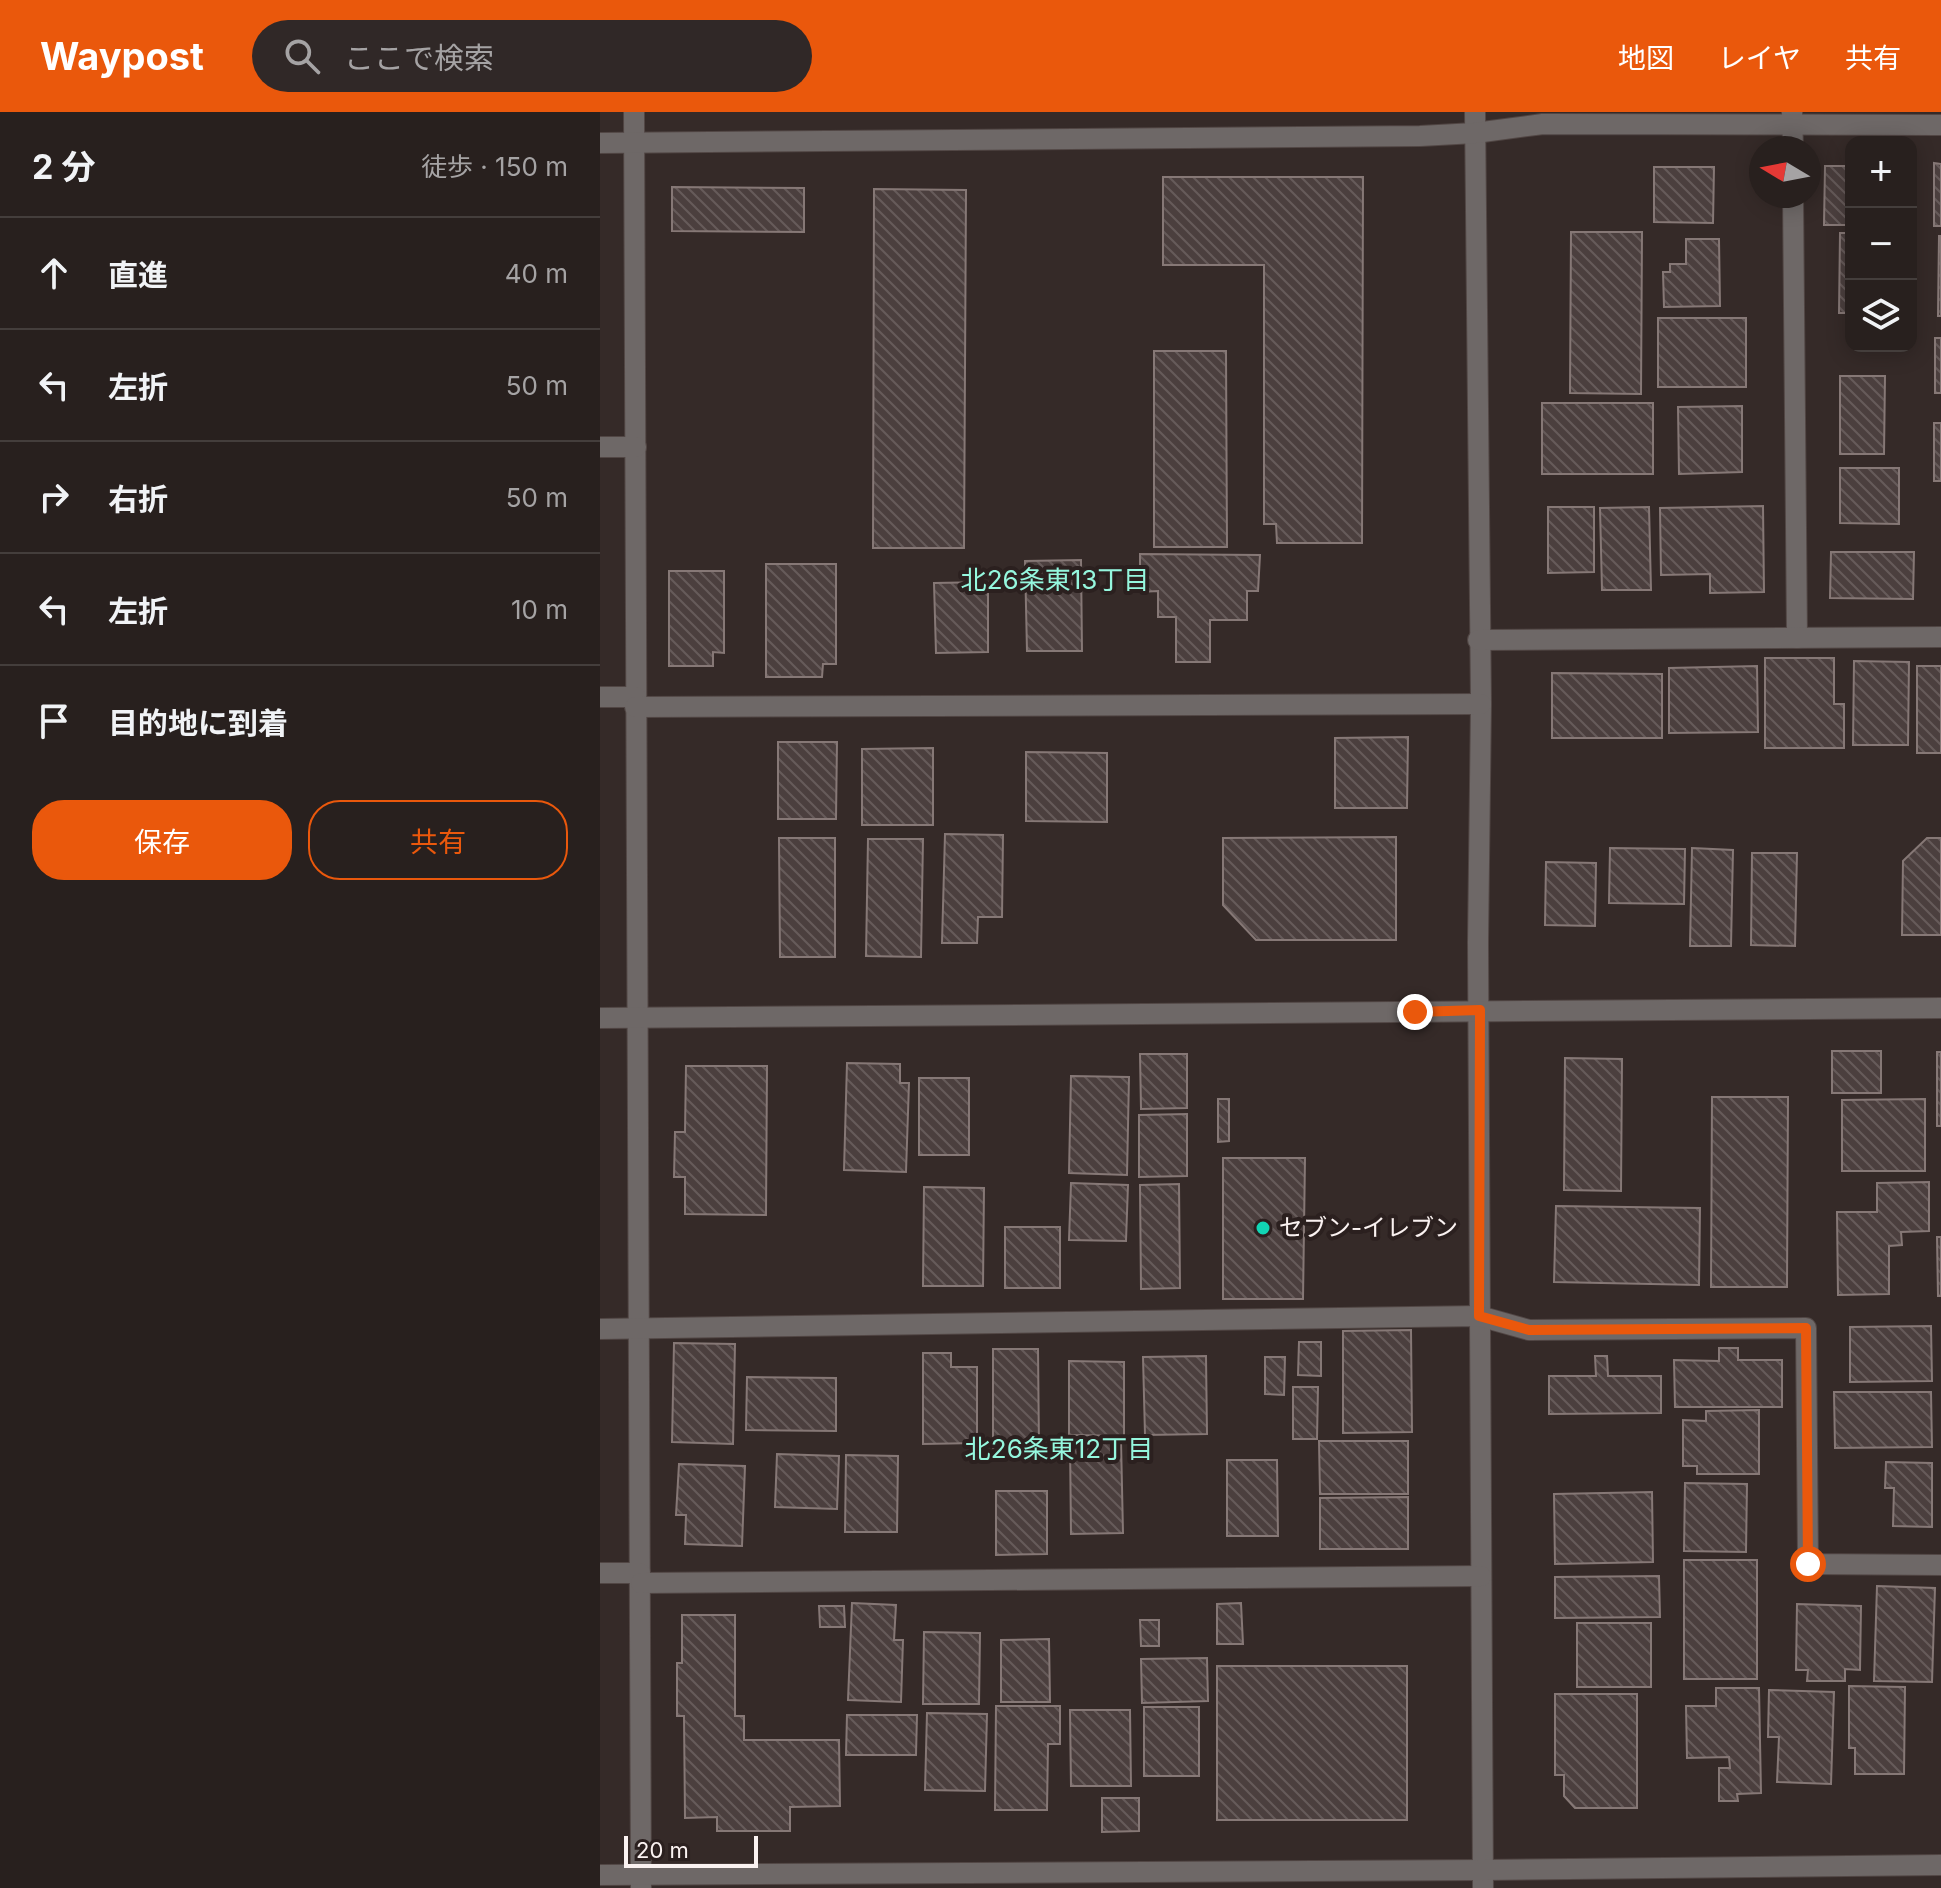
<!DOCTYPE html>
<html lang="ja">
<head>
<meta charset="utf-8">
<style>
  body { margin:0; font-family:Inter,"Noto Sans JP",sans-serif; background:#302827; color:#f1f3f6 }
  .controls { position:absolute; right:24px; top:24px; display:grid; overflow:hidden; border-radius:16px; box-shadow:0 4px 20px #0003 }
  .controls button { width:72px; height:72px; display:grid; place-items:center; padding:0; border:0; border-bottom:2px solid #443e3c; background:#28201e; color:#f1f3f6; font:40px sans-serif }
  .compass { position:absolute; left:1149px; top:24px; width:72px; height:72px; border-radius:50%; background:#28201e; box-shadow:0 4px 20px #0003; rotate:280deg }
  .scale { position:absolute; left:24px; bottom:20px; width:134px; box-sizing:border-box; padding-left:8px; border:4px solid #faf2f1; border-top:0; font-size:22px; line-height:28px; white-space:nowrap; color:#faf2f1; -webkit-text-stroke:6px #2b201f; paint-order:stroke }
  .stop { position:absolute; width:24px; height:24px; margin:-18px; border:6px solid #ea580c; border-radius:50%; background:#fff }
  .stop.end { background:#ea580c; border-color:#fff; box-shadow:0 2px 8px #0008 }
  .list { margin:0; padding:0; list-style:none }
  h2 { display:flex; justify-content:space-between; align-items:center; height:104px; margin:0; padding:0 32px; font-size:34px }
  h2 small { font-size:26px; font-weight:400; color:#a5a3a4 }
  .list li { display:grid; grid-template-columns:52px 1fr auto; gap:24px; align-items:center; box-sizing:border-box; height:112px; padding:0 32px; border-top:2px solid #443e3c }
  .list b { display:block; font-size:30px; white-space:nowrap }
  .list em { font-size:26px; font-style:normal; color:#a5a3a4 }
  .actions { display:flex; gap:16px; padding:24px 32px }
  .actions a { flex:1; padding:18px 0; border:2px solid #ea580c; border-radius:32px; text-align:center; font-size:28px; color:#ea580c }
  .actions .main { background:#ea580c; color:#fff }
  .icon { flex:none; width:44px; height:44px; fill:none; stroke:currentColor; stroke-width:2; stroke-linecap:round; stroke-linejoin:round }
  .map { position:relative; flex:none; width:1341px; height:1776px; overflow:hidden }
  header { display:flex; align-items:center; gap:48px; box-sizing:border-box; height:112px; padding:0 40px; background:#ea580c; color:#fff }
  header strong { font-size:38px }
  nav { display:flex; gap:44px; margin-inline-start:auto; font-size:28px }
  .search { width:560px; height:72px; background:#302827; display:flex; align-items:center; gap:20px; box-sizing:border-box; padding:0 28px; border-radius:44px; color:#a5a3a4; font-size:30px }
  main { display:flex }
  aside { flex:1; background:#28201e }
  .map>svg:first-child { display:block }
  .building { fill:url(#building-back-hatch); stroke:#867876; stroke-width:2 }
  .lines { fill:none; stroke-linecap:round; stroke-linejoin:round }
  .minor-casing { stroke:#514644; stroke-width:22 }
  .minor { stroke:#6e6867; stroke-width:20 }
  .route { stroke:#ea580c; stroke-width:10 }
  .poi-dot { fill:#11d5b4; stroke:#2b201f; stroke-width:3 }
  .labels { text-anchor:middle; stroke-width:8; stroke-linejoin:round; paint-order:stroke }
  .poi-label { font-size:24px; fill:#faf2f1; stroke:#2b201f; text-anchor:start }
  .neighbourhood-label { font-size:26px; fill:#95f7de; stroke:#2b201f }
</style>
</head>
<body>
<header>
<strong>Waypost</strong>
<div class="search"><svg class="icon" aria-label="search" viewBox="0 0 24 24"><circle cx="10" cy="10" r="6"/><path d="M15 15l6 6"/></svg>ここで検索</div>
<nav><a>地図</a><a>レイヤ</a><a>共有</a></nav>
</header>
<main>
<aside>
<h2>2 分<small>徒歩 · 150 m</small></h2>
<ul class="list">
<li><svg class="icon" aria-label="ahead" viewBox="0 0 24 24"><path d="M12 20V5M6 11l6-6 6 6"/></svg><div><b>直進</b></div><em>40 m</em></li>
<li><svg class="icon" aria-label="left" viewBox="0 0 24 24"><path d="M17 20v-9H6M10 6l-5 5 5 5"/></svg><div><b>左折</b></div><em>50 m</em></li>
<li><svg class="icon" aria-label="right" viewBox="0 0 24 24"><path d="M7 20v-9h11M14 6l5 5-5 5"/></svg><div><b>右折</b></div><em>50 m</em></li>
<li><svg class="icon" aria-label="left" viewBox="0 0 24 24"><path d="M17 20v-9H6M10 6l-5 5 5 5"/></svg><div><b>左折</b></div><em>10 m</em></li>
<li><svg class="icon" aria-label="arrive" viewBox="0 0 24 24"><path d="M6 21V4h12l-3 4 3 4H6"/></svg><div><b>目的地に到着</b></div></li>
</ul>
<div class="actions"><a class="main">保存</a><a>共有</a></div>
</aside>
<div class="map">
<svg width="1341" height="1776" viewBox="0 0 1341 1776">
  <defs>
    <pattern id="building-back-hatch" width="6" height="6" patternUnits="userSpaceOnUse" patternTransform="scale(2)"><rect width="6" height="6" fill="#4b3f3e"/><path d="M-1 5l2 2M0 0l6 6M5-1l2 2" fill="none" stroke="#665b5a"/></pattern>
  </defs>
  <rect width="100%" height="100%" fill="#352a28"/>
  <g class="building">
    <polygon points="1334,51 1341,52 1341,114 1334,114"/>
    <polygon points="1225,54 1251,54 1251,113 1224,113"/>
    <polygon points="1054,55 1114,55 1113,111 1054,110"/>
    <polygon points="563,65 763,65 762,431 677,431 676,412 664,412 664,153 563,153"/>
    <polygon points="72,75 204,76 204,120 72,119"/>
    <polygon points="274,77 366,78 364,436 273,436"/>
    <polygon points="971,120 1042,120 1041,282 970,281"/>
    <polygon points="1240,121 1251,121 1251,201 1239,201"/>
    <polygon points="1339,124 1341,124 1341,204 1338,204"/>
    <polygon points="1086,127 1119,127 1120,194 1064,195 1063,160 1070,160 1070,152 1086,152"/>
    <rect x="1058" y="206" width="88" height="69"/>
    <rect x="1335" y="226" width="6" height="55"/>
    <polygon points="554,239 626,239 627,435 554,435"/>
    <polygon points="1240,264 1285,264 1284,342 1240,342"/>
    <rect x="942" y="291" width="111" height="71"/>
    <polygon points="1142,294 1142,360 1079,362 1078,295"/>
    <rect x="1334" y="311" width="7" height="58"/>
    <polygon points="1240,356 1299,356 1299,412 1240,411"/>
    <polygon points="1163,394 1164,480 1110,481 1110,462 1061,463 1060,396"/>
    <polygon points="948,395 994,395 994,460 948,461"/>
    <polygon points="1049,395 1051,478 1002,478 1000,396"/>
    <polygon points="1231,440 1314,440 1313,487 1230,486"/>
    <polygon points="540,442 660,443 658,479 647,479 647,508 610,508 610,550 576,550 576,505 558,505 558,479 540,480"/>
    <polygon points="481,448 482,539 427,539 425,449"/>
    <polygon points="166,452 236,452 236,552 223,552 222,565 166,565"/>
    <polygon points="69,459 124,459 124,541 113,540 113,554 69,554"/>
    <polygon points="388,470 388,540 336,541 334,471"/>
    <polygon points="1165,546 1234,546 1234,592 1244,592 1244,636 1165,636"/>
    <polygon points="1254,549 1309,550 1308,633 1253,633"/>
    <polygon points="1157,554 1158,620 1069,621 1069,556"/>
    <rect x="1317" y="554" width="24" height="87"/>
    <polygon points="952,561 1062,562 1062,626 952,626"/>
    <polygon points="808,625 807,696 735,696 735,626"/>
    <polygon points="178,630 237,630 236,707 178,707"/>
    <polygon points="333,636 333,713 262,713 262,637"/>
    <polygon points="426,640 507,641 507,710 426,709"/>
    <polygon points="345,722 403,723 402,805 378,805 377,831 342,831"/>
    <polygon points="796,725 796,828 656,828 623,793 623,726"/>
    <polygon points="179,726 235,726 235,845 180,845"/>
    <polygon points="1327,726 1341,726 1341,823 1302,823 1303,749"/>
    <polygon points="268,727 323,727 321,845 266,844"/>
    <polygon points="1010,736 1085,737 1084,792 1009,791"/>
    <polygon points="1092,736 1133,738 1131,834 1090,834"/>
    <polygon points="1152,741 1197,741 1195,834 1151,833"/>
    <polygon points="946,750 996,751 995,814 945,813"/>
    <rect x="1232" y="939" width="49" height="42"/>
    <rect x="1337" y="940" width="4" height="74"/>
    <polygon points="540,942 587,942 587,996 541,997"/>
    <polygon points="965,946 1022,947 1021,1079 964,1078"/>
    <polygon points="247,951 300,952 300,971 309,971 306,1060 244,1058"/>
    <polygon points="86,954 167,954 166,1103 85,1102 85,1065 74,1065 75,1020 85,1020"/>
    <polygon points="471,964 529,965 527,1063 469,1061"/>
    <rect x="319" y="966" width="50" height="77"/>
    <polygon points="1112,985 1188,985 1187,1175 1111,1175"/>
    <polygon points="618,987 629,987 629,1029 618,1030"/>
    <polygon points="1325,987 1325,1059 1242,1059 1242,988"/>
    <polygon points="587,1002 587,1064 539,1065 539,1003"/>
    <polygon points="623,1046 705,1046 703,1187 623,1187"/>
    <polygon points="1329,1070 1329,1119 1301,1120 1302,1133 1289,1134 1289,1182 1238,1183 1237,1100 1277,1100 1277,1071"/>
    <polygon points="471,1071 528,1073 526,1129 469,1128"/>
    <polygon points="579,1072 580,1176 541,1177 540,1073"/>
    <polygon points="324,1075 384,1076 383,1174 323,1174"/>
    <polygon points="956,1094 1100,1096 1099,1173 954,1170"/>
    <rect x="405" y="1115" width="55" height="61"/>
    <polygon points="1337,1125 1341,1125 1341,1184 1338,1184"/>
    <polygon points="1331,1214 1332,1269 1250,1270 1250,1215"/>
    <polygon points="811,1218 812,1320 743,1321 743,1219"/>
    <polygon points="699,1230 721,1230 721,1264 698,1263"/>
    <polygon points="74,1231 135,1232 133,1332 72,1330"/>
    <polygon points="1119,1236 1138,1236 1138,1248 1182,1248 1182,1295 1075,1295 1074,1248 1119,1249"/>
    <polygon points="393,1237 438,1237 439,1336 393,1336"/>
    <polygon points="323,1241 351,1241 351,1255 377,1255 377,1331 323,1332"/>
    <polygon points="606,1244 607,1322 545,1323 543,1245"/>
    <polygon points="995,1244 1007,1244 1008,1264 1061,1264 1061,1301 949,1302 949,1264 996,1264"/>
    <polygon points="665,1245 685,1245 684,1283 665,1282"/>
    <polygon points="469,1249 524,1250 524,1324 469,1323"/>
    <polygon points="147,1265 236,1266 236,1319 146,1318"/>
    <polygon points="693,1275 718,1275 717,1327 693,1327"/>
    <polygon points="1234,1280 1331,1280 1332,1335 1235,1336"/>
    <polygon points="1159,1298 1159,1362 1097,1362 1097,1354 1083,1354 1083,1308 1106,1309 1106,1299"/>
    <polygon points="521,1329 523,1421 471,1422 470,1330"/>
    <polygon points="719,1329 808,1329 808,1382 720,1382"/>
    <polygon points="177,1342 239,1344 237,1397 175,1395"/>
    <polygon points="246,1343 298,1344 297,1420 245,1420"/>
    <polygon points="627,1348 677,1348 678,1424 627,1424"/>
    <polygon points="1286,1350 1332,1351 1332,1415 1293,1414 1294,1376 1285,1376"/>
    <polygon points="79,1352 145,1354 142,1434 85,1432 86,1403 76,1403"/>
    <polygon points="1085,1371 1147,1372 1146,1440 1084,1439"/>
    <polygon points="396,1379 447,1379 447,1442 396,1443"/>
    <polygon points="1052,1380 1053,1450 955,1452 954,1382"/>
    <polygon points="808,1385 808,1437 720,1437 720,1386"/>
    <rect x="1084" y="1448" width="73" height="119"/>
    <polygon points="1059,1464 1060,1505 955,1506 955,1465"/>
    <polygon points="1277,1474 1335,1476 1332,1570 1274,1569"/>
    <polygon points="252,1491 296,1493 294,1528 303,1528 301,1590 248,1588"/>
    <polygon points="641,1491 643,1532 617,1532 617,1492"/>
    <polygon points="1197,1492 1261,1494 1260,1558 1245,1557 1245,1569 1207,1569 1208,1558 1196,1558"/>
    <polygon points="219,1494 244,1494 245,1515 220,1515"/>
    <polygon points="82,1503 135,1503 135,1604 144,1604 144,1628 239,1628 240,1694 190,1695 190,1719 117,1719 117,1705 85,1706 84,1604 77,1604 77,1551 82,1551"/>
    <polygon points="540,1508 559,1508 559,1534 541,1534"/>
    <rect x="977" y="1511" width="74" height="64"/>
    <polygon points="324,1520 380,1521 379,1592 323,1592"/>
    <polygon points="449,1527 450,1590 401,1590 401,1528"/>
    <polygon points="607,1546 608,1589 542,1591 541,1547"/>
    <rect x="617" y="1554" width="190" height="154"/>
    <polygon points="1249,1574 1305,1575 1304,1662 1255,1662 1255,1636 1249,1636"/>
    <polygon points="1116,1576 1159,1576 1161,1681 1137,1682 1138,1689 1119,1689 1119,1656 1130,1656 1129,1645 1087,1646 1086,1594 1116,1594"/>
    <polygon points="1169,1578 1234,1580 1231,1672 1177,1670 1179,1625 1168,1625"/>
    <polygon points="955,1582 1037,1582 1037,1696 975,1696 964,1684 964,1663 955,1663"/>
    <polygon points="396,1594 460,1594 460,1632 448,1632 447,1698 395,1698"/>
    <rect x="544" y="1595" width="55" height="69"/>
    <polygon points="470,1598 530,1598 531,1674 471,1674"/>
    <polygon points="327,1601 387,1602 385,1679 325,1678"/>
    <polygon points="247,1603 317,1603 316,1643 246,1643"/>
    <polygon points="502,1686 539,1686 539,1719 502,1720"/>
  </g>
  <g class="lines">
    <g class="minor-casing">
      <g id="minor">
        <polyline points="34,0 41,1776"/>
        <polyline points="875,0 881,592 878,831 883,1776"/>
        <polyline points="1192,0 1193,36"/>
        <polyline points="0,31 820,24 875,21 943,12 1341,13"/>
        <polyline points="1193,84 1197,526"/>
        <polyline points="0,335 36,335"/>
        <polyline points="878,528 1341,525"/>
        <polyline points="0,585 36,585"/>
        <polyline points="35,595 881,592"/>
        <polyline points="0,906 1341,896"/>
        <polyline points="0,1217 879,1204 929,1218 1206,1216 1208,1452 1341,1453"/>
        <polyline points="0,1461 40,1461"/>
        <polyline points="41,1471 881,1464"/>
        <polyline points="0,1763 883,1758 1341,1753"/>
      </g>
    </g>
    <use href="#minor" class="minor"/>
  </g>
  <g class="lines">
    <polyline class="route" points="815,900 880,898 879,1204 929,1218 1206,1216 1208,1452"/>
  </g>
  <circle class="poi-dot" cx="663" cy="1116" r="8"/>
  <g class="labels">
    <g class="poi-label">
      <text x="679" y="1124">セブン-イレブン</text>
    </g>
    <g class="neighbourhood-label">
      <text x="455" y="477">北26条東13丁目</text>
      <text x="459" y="1346">北26条東12丁目</text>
    </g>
  </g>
</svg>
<div class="controls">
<button>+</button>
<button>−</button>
<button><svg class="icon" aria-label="layers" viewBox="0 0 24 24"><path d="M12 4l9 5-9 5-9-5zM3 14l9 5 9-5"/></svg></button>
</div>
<svg class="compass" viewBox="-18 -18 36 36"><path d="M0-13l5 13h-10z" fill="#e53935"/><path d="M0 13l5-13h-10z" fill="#a5a3a4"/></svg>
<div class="scale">20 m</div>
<div class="stop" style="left:1208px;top:1452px"></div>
<div class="stop end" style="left:815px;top:900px"></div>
</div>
</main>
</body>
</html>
